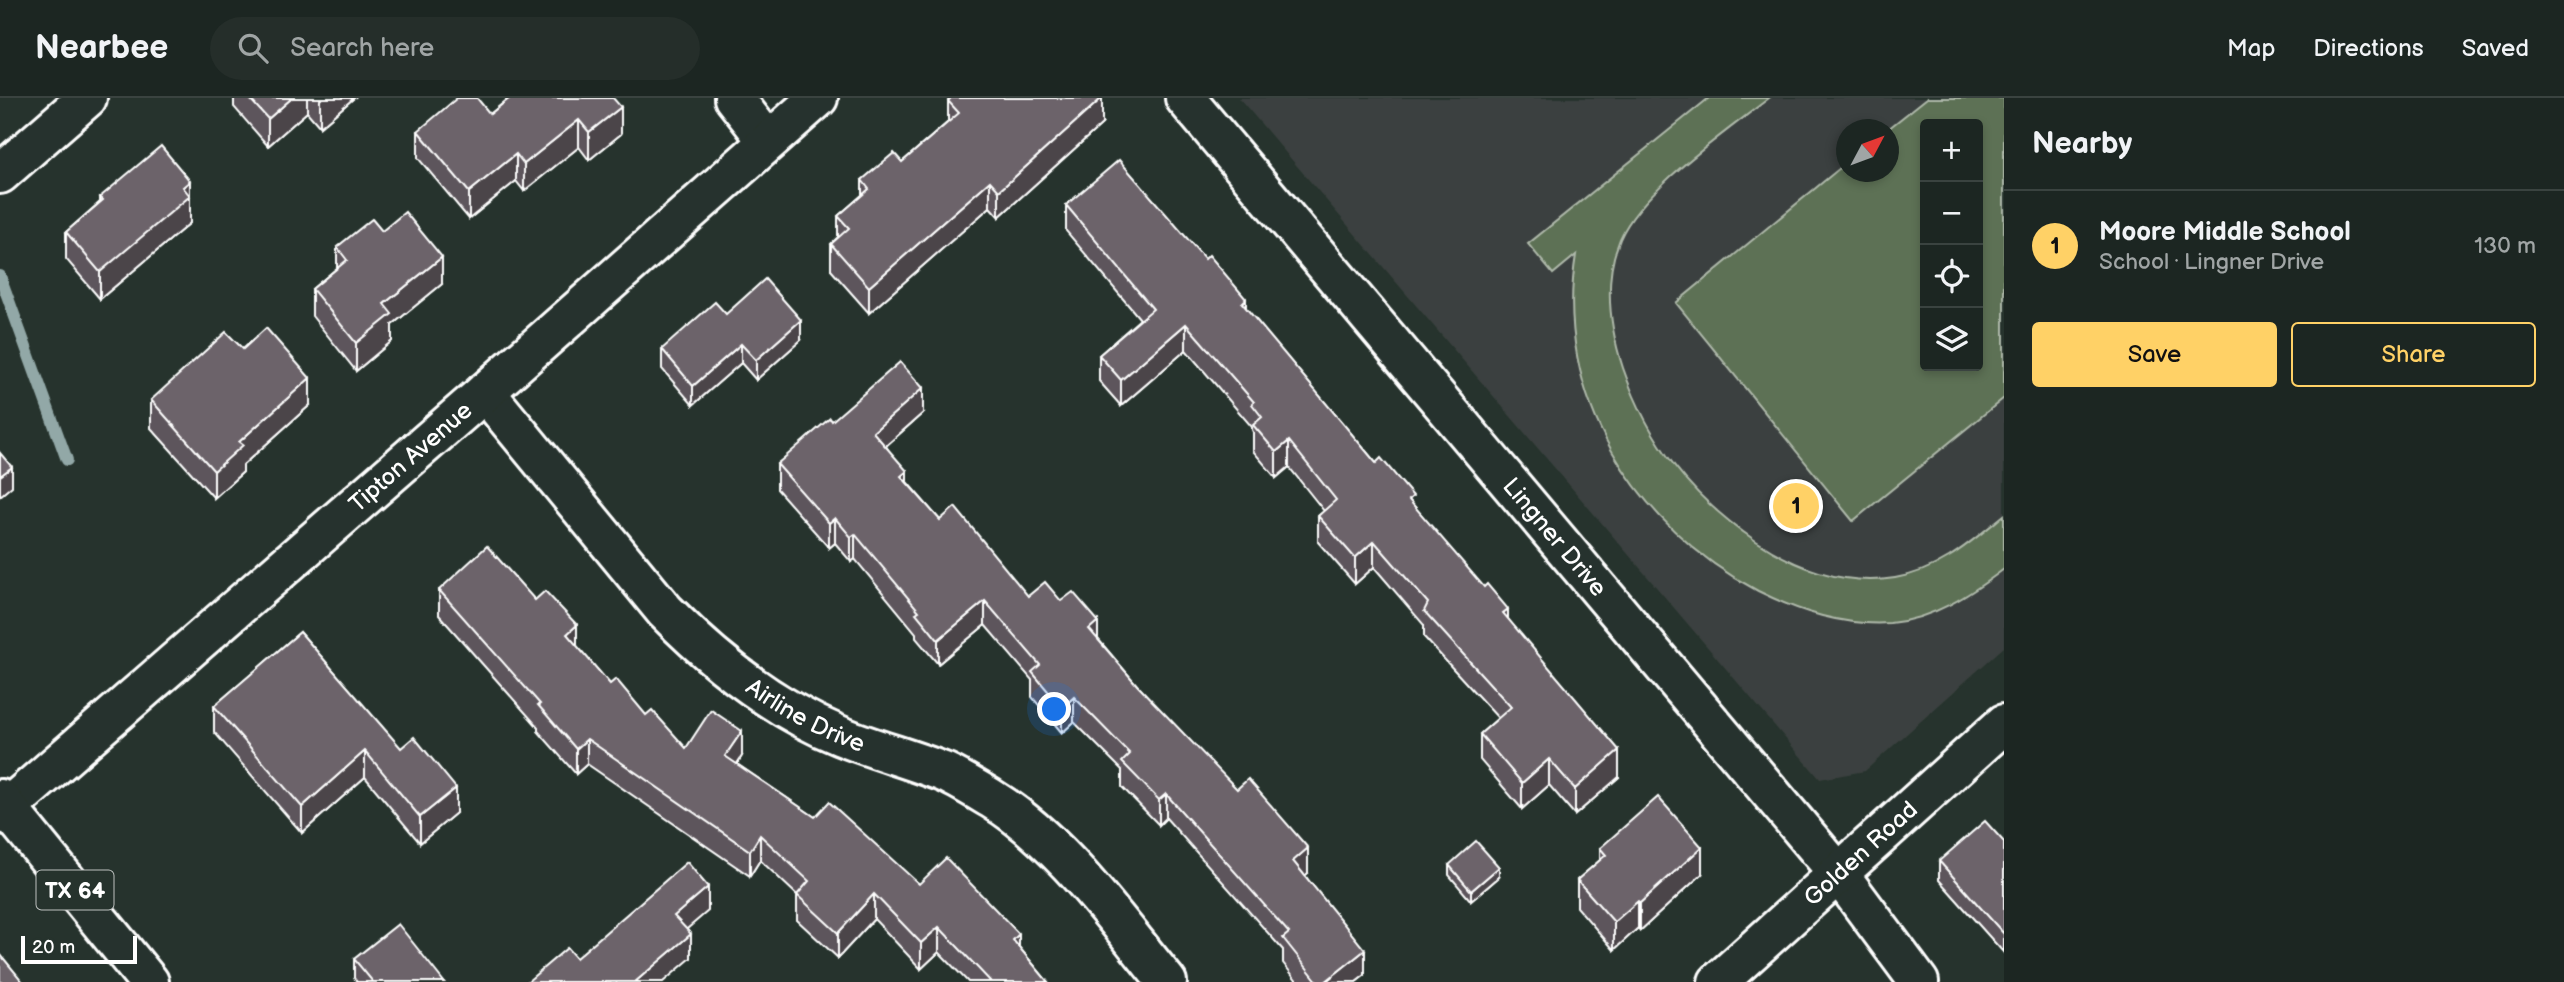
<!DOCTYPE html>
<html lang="en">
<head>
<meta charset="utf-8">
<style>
  body { margin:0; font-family:"Balsamiq Sans",sans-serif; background:#252e2a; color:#f1f3f6 }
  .controls { position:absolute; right:21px; top:21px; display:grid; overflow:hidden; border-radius:7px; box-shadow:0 4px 10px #0003 }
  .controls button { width:63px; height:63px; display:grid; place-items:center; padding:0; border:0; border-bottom:2px solid #3a4340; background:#1c2622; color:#f1f3f6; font:35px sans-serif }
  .compass { position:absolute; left:1836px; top:21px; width:63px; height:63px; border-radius:50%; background:#1c2622; box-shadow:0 4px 10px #0003; rotate:49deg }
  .scale { position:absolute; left:21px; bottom:18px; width:116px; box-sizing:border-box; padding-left:7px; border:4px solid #fff; border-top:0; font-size:19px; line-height:24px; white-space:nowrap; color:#fff; -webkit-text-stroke:5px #26332d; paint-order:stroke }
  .you { position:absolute; left:1055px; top:612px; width:24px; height:24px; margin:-18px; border:5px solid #fff; border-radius:50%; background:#1a73e8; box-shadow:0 0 0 10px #1a73e833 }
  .badge { display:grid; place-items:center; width:46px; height:46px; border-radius:50%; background:#ffd166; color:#111; font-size:23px; font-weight:700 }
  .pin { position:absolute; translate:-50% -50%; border:4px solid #fff; box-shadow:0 2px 7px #0006 }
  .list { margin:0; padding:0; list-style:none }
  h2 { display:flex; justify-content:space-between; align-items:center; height:91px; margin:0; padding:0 28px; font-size:30px }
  h2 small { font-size:23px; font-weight:400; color:#a0a5a5 }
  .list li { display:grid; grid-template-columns:46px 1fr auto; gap:21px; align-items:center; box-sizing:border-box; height:112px; padding:0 28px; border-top:2px solid #3a4340 }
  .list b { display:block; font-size:26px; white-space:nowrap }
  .list p { margin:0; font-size:23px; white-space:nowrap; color:#a0a5a5 }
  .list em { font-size:23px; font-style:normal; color:#a0a5a5 }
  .actions { display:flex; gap:14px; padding:21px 28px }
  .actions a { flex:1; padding:16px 0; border:2px solid #ffd166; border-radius:7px; text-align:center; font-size:24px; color:#ffd166 }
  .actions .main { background:#ffd166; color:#111 }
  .icon { flex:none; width:38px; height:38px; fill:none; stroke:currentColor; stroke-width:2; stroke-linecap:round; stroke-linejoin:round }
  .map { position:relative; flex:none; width:2004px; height:884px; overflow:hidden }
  header { display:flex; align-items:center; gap:42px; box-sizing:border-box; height:98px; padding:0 35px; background:#1c2622; border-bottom:2px solid #3a4340 }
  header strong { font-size:33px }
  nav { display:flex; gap:38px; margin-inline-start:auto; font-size:24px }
  .search { width:490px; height:63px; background:#252e2a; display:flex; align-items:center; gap:18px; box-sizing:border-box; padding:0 24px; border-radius:38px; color:#a0a5a5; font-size:26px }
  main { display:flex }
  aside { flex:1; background:#1c2622 }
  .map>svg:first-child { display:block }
  .built { fill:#3b413f; fill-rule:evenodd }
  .green { fill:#5d7154; stroke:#aeb8aa; stroke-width:2; fill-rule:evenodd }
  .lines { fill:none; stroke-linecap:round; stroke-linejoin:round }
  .stream { stroke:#92a8a7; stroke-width:12 }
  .minor-casing { stroke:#fff; stroke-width:44 }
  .tertiary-casing { stroke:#fff; stroke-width:44 }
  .primary-casing { stroke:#fff; stroke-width:44 }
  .minor { stroke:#26332d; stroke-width:38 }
  .tertiary { stroke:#26332d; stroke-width:38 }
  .primary { stroke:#26332d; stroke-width:38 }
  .wall { fill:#5d555b; stroke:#fff; stroke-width:2 }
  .shaded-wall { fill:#4c454a; stroke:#fff; stroke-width:2 }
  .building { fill:#6c636a; stroke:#fff; stroke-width:2 }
  .labels { text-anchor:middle; stroke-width:5; stroke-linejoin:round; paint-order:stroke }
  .shield { fill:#26332d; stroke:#bec2c0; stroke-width:2 }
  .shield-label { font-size:23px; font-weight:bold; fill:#fff }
  .street-label { font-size:24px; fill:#fff; stroke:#26332d }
</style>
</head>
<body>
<header>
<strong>Nearbee</strong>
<div class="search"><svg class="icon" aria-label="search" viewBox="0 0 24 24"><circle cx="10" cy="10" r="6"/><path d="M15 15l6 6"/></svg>Search here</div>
<nav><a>Map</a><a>Directions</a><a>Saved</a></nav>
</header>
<main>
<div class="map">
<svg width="2004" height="884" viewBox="0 0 2004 884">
  <rect width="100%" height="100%" fill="#26332d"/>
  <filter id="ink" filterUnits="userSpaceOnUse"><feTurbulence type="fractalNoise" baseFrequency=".0143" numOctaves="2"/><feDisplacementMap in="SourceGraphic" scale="14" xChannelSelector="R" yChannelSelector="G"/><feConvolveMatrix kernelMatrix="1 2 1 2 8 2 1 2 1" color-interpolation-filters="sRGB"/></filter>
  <g filter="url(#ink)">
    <path class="built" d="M1239,0H2004V549L1865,673L1820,681ZM1925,26H1978V268H1925ZM1846,32H1888V74H1846Z"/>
    <g class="green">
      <path d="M1709,0H1769C1725,35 1642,91 1620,141C1603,182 1610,230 1623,270C1649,345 1691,399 1756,443C1798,471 1844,488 1895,480C1939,473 1971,444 2004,417V471C1971,496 1934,521 1890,525C1843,528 1800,514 1758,493C1635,428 1553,298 1576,157L1553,176L1528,146Z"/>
      <path d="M1927,0H2004V300L1853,423L1676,205L1846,65V74H1888V31ZM1925,26H1978V268H1925Z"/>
    </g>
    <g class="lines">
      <polyline class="stream" points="0,178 67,362"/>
      <g class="minor-casing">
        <g id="minor">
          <polyline points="734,0 767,42"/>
          <path id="s1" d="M1185,0L1839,776L1919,884"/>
          <polyline points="0,76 87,0"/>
          <path id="s2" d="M485,294L665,513C715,564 775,611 841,638C875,652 911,661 946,675C961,682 977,692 992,701C1063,745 1114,820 1167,884"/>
          <path id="s3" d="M0,716L485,294L818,0"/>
        </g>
      </g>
      <g class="tertiary-casing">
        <g id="tertiary">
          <path id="s4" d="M1718,884L2004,626"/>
        </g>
      </g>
      <g class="primary-casing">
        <polyline id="primary" points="0,701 149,884"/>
      </g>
      <use href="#minor" class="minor"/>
      <use href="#tertiary" class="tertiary"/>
      <use href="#primary" class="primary"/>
    </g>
    <g class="wall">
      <polygon points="234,0 354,0 320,29 307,14 268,48 234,9"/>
      <polygon points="509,0 621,36 589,62 579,49 524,93 516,83 469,121 418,60 418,33 490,16"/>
      <polygon points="948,3 1102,26 999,119 990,109 869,215 831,172 831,146 838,139 838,118 862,97 862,82 902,64 948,24"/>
      <polygon points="190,97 190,125 100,201 66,161 66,134 100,104 100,99"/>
      <polygon points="1066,107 1246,211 1376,365 1413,407 1508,521 1619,679 1575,717 1549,687 1522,711 1480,662 1480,636 1498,620 1424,539 1424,527 1374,469 1355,486 1318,444 1318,418 1324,413 1289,369 1276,380 1253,353 1253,334 1252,332 1252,329 1186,252 1121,308 1099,283 1099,257 1140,221 1066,133"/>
      <polygon points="382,133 442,186 392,227 392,243 356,273 312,218 312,191 337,170 337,149"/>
      <polygon points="726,216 801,242 756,282 741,265 693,307 662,271 662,251"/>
      <polygon points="243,251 310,307 243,367 243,374 214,400 151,330 151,302"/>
      <polygon points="923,315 886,348 907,384 940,422 1028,498 1061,503 1098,541 1137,587 1308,775 1305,777 1365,877 1356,884 1298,884 1283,865 1283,852 1166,720 1159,727 1122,689 1122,672 1074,624 1062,635 1032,599 1032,582 985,527 938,566 916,540 916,535 855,461 851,464 835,445 829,450 777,391 777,366 832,323"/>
      <polygon points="439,492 535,502 610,586 646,617 686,650 742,658 737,666 815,719 1019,849 1048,884 968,884 939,854 921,871 874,821 838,860 797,822 797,797 760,762 750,778 587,666 576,676 538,633 538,629 439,517"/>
      <polygon points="300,534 456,715 420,745 365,679 302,735 214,634 214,608"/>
      <polygon points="2004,744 2004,855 1939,782 1939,763"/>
      <polygon points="1600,750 1702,776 1640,833 1638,830 1614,852 1577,809 1577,782 1600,762"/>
      <polygon points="1449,767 1499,779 1471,803 1449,777"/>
      <polygon points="354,861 444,884 357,884 354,880"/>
    </g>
    <g class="shaded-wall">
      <polygon points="292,0 307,0 307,14 268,48 268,21"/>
      <polygon points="322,0 354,0 320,29 320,2"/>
      <polygon points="1102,0 1102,26 999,119 999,93"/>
      <polygon points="621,9 621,36 589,62 589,34"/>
      <polygon points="579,22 579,49 524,93 524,66"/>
      <polygon points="516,56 516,83 469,121 469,94"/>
      <polygon points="190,83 190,125 100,201 100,174"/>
      <polygon points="990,83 990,109 869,215 869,189"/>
      <polygon points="442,159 442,186 392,227 392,243 356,273 356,245 384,206"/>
      <polygon points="1246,201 1246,227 1242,205"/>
      <polygon points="801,222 801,242 756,282 756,262"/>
      <polygon points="1186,226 1186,252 1121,308 1121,282"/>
      <polygon points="741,246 741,265 693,307 693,288"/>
      <polygon points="310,280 310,307 243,367 243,374 214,400 214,373 239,344"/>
      <polygon points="923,290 923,315 873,359 873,334"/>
      <polygon points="1289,343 1289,369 1276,380 1276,354"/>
      <polygon points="12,369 12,388 0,398 0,378"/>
      <polygon points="907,373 907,397 901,378"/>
      <polygon points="835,420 835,445 829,450 829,425"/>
      <polygon points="855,436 855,461 851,464 851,439"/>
      <polygon points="1374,443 1374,469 1355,486 1355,460"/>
      <polygon points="985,503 985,527 938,566 938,542"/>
      <polygon points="1508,511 1508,537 1503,515"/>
      <polygon points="1098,523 1098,548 1089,531"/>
      <polygon points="577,527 577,552 567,536"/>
      <polygon points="1074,599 1074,624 1062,635 1062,610"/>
      <polygon points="742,633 742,658 725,684 725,658"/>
      <polygon points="587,641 587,666 576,676 576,651"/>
      <polygon points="1619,652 1619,679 1575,717 1575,691"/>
      <polygon points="365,653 365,679 302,735 302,709"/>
      <polygon points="1549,661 1549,687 1522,711 1522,685"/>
      <polygon points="456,690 456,715 420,745 420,719"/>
      <polygon points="1166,696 1166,720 1159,727 1159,702"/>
      <polygon points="760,737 760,762 750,778 750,753"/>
      <polygon points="1702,749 1702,776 1640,833 1640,805"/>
      <polygon points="1308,750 1308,775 1293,788 1293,763"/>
      <polygon points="1499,769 1499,779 1471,803 1471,793"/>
      <polygon points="708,789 708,813 674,842 674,818"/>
      <polygon points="874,796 874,821 838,860 838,835"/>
      <polygon points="1638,803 1638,830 1614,852 1614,824"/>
      <polygon points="939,829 939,854 921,871 921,845"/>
      <polygon points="691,836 691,860 663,884 635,884"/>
      <polygon points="1019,836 1019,862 1013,842"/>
      <polygon points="1365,852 1365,877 1356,884 1325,884"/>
    </g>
    <g class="building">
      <polygon points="249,0 292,0 268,21"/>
      <polygon points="457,0 477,0 490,16 510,0 613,0 621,9 589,34 579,22 524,66 516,56 469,94 418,33"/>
      <polygon points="951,0 1102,0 999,93 990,83 869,189 831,146 849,130 838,118 869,91 862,82 894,55 902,64 959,15 948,3"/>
      <polygon points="161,48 190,83 183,89 190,98 100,174 66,134 103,102 100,99"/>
      <polygon points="1119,62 1205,161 1209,157 1246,201 1242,205 1376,365 1381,360 1413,398 1409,402 1484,489 1487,486 1508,511 1503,515 1619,652 1575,691 1549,661 1522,685 1480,636 1511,609 1424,513 1428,505 1374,443 1355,460 1318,418 1336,402 1289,343 1276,354 1253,327 1262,319 1252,306 1254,304 1186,226 1121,282 1099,257 1153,211 1066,107"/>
      <polygon points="405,114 442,159 384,206 392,216 356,245 312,191 347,162 337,149 372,121 382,133"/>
      <polygon points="765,181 801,222 756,262 741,246 693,288 662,251 715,204 726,216"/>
      <polygon points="266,230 310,280 239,344 243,347 214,373 151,302 226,234 243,251"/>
      <polygon points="900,264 923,290 873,334 907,373 901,378 940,422 955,409 1028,498 1045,484 1061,503 1073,494 1098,523 1089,531 1137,587 1237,691 1248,681 1308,750 1293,763 1365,852 1325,884 1318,884 1283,840 1289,835 1166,696 1159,702 1122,664 1130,656 1074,599 1062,610 1032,574 1040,567 985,503 938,542 916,515 919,513 855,436 851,439 835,420 829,425 777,366 830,320 832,323"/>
      <polygon points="0,355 12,369 0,378"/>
      <polygon points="487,448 535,502 545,493 577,527 567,536 610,586 616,581 646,617 652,612 686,650 711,612 742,633 725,658 815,719 829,704 919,786 946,760 1019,836 1013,842 1048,884 991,884 939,829 921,845 874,796 838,835 797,797 809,783 760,737 750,753 587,641 576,651 538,607 540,606 439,492"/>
      <polygon points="300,534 401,650 414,639 456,690 420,719 365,653 302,709 214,608"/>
      <polygon points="1658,699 1702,749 1640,805 1638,803 1614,824 1577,782 1606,757 1600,750"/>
      <polygon points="1985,723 2004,744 2004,836 1939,763"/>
      <polygon points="1476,743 1499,769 1471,793 1449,767"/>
      <polygon points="687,764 708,789 674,818 691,836 635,884 527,884 567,850 576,860"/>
      <polygon points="398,826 444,884 373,884 354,861"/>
      <polygon points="0,856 23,884 0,884"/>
    </g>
  </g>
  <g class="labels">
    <rect class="shield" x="36.5" y="772.5" width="77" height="39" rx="5"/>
    <g class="shield-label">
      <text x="75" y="800">TX 64</text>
    </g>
    <g class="street-label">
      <text dy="8" stroke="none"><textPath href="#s3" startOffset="544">Tipton Avenue</textPath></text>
      <text dy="8" stroke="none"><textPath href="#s1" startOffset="574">Lingner Drive</textPath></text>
      <text dy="8" stroke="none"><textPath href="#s2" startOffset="460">Airline Drive</textPath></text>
      <text dy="8" stroke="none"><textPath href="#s4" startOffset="192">Golden Road</textPath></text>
    </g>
  </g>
</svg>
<div class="controls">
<button>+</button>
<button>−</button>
<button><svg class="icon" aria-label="locate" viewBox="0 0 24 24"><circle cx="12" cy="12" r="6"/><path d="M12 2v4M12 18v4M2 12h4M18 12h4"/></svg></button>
<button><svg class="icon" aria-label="layers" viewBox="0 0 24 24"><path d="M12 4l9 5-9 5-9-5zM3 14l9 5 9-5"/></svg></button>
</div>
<svg class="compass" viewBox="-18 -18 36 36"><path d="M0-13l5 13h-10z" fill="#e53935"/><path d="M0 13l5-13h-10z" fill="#a0a5a5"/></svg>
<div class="scale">20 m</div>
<div class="you"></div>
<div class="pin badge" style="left:1796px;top:408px">1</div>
</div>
<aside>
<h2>Nearby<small></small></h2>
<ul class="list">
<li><span class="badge">1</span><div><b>Moore Middle School</b><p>School · Lingner Drive</p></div><em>130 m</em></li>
</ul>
<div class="actions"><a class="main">Save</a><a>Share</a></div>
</aside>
</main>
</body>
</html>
